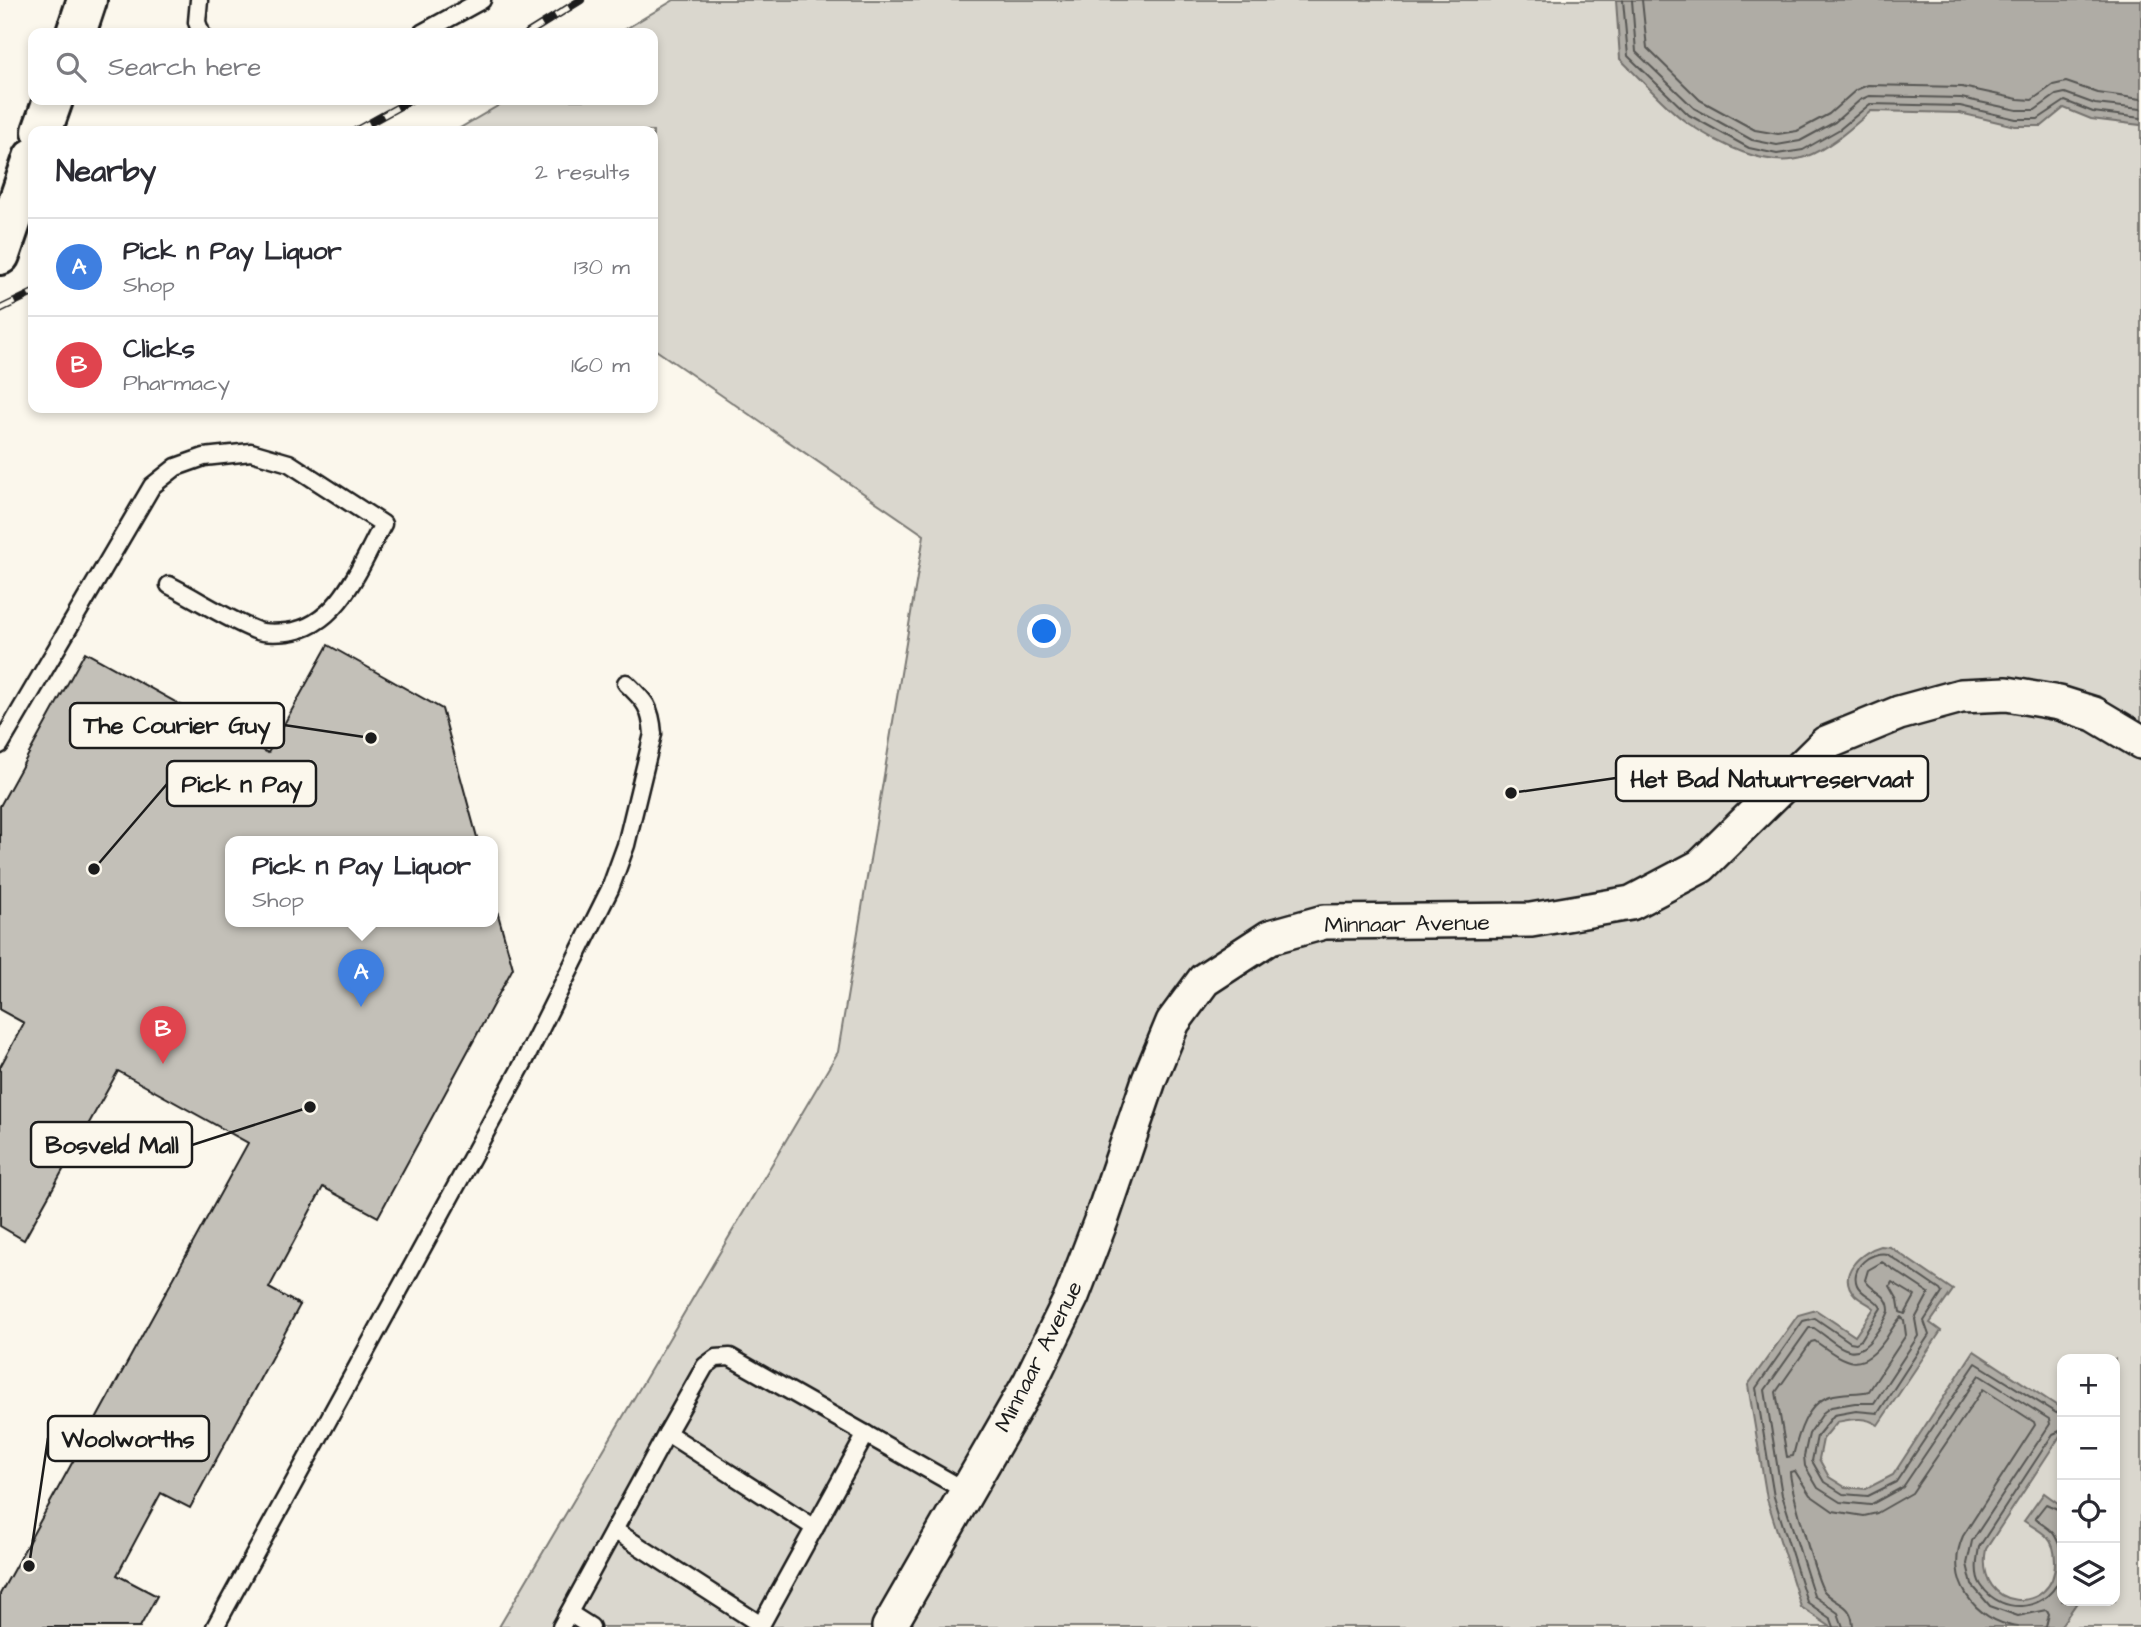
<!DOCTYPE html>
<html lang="en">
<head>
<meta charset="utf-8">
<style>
  body { margin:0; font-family:"Architects Daughter",sans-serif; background:#f7f7f7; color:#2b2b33 }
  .controls { position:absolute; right:21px; bottom:21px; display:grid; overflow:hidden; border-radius:14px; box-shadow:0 4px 10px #0003 }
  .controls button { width:63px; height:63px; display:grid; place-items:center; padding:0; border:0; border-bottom:2px solid #e1e1e2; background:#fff; color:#2b2b33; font:35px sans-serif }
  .you { position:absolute; left:1045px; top:632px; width:24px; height:24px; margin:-18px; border:5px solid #fff; border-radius:50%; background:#1a73e8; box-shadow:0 0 0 10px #1a73e833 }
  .badge { display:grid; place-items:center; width:46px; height:46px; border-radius:50%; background:#0b8043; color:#fff; font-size:23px; font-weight:700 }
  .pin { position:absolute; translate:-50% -58px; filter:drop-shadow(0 2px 4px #0008) }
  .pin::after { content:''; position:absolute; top:37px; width:24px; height:21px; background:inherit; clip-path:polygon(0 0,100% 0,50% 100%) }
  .popup { position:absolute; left:225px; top:836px; width:273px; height:91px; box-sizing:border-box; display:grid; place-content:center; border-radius:14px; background:#fff; filter:drop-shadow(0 2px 5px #0005); font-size:23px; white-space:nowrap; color:#7c7c81 }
  .popup b { font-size:26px; color:#2b2b33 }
  .popup::after { content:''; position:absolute; left:50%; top:100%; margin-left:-14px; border:14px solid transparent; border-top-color:#fff }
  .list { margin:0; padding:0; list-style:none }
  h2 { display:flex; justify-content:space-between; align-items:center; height:91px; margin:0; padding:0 28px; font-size:30px }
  h2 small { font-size:23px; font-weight:400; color:#7c7c81 }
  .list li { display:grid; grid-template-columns:46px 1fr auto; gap:21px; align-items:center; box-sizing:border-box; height:98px; padding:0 28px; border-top:2px solid #e1e1e2 }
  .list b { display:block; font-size:26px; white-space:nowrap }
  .list p { margin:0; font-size:23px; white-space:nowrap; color:#7c7c81 }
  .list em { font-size:23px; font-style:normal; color:#7c7c81 }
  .icon { flex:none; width:38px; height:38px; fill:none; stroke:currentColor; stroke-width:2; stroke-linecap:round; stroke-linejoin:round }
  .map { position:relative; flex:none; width:2141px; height:1627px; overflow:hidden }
  .search { position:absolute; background:#fff; box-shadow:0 4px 10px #0003; left:28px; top:28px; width:630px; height:77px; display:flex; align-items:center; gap:18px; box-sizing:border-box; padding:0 24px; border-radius:14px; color:#7c7c81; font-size:26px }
  .panel { position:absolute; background:#fff; box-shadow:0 4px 10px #0003; left:28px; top:126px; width:630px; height:287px; border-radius:14px }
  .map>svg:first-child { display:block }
  .green { fill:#dad7ce; stroke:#7b7a75; stroke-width:2; fill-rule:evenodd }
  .water { fill:#afaca5; stroke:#74726e; stroke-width:2 }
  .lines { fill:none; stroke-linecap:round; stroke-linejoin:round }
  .shore { stroke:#575653; stroke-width:2 }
  .building { fill:#c3c0b8; stroke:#1c1c1c; stroke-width:2 }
  .lane-casing { stroke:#1c1c1c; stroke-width:21 }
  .street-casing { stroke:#1c1c1c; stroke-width:38 }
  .primary-casing { stroke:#1c1c1c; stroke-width:44 }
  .lane { stroke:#fbf7ec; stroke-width:16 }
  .street { stroke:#fbf7ec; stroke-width:33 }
  .primary { stroke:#fbf7ec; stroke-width:38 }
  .rail-casing { stroke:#1c1c1c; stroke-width:8 }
  .rail { stroke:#fbf7ec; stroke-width:5; stroke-dasharray:16; stroke-linecap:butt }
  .labels { text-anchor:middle; stroke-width:5; stroke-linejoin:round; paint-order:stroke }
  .street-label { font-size:23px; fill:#1c1c1c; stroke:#fbf7ec }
  .leader { fill:none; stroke:#1c1c1c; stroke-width:2.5 }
  .callout-dot { fill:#1c1c1c; stroke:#fbf7ec; stroke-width:2.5 }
  .callout { fill:#fbf7ec; stroke:#1c1c1c; stroke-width:2.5 }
  .callout-label { font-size:24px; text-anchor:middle; font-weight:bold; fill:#1c1c1c }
</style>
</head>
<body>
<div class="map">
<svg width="2141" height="1627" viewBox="0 0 2141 1627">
  <rect width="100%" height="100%" fill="#fbf7ec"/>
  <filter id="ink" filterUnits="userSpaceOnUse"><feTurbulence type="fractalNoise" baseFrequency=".0143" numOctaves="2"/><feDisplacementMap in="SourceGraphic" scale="14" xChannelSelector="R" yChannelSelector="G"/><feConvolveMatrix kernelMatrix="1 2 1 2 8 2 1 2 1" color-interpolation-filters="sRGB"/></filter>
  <g filter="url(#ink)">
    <path class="green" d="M674,0H2141V1627H499L838,1052L924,535L653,348V131H455L508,100H653V33H619ZM2062,1359H2115V1601H2062Z"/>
    <g class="water">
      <path d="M1616,0H2141V125L2091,119L2064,108L2042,126H2015L1960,113L1871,111C1851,128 1830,148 1805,157C1767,170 1717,143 1686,122C1666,108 1639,77 1620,59Z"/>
      <path d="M1881,1246L1890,1247L1953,1290L1930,1323L1941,1331L1878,1425C1864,1416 1853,1419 1837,1422L1823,1439L1819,1459L1829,1477L1845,1487L1866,1489L1893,1475L1974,1351L2062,1409V1433L1986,1549C1974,1613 2056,1616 2055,1562C2055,1553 2053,1543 2047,1537C2040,1530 2031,1526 2024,1521L2044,1493L2062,1506V1601H2078L2060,1627H1831L1801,1607L1767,1499L1748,1385L1798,1315L1816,1310L1855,1336L1874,1308C1869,1304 1860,1300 1855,1295C1835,1274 1862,1251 1881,1246Z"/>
    </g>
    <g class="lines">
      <g class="shore">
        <polyline points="1623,0 1628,56 1689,115 1749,148 1777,154 1803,150 1840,129 1870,104 1960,106 2016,119 2038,119 2065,101 2093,112 2141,118"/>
        <polyline points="1632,0 1636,52 1694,108 1752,140 1777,145 1800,141 1835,122 1860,100 1869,96 1961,98 2017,110 2035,110 2056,95 2065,93 2095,104 2141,109"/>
        <polyline points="1642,0 1647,48 1700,100 1755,130 1778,134 1797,131 1829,114 1856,90 1868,85 1962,87 2018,99 2032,100 2053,85 2066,82 2098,93 2141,99"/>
        <polygon points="1892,1282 1915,1296 1905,1314 1900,1312 1898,1300 1890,1286"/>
        <path d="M1901,1317L1904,1320L1906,1335L1869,1391C1857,1394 1843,1392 1830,1396C1806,1404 1798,1435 1793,1456L1787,1457L1776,1392L1811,1342L1815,1341C1845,1362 1860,1375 1885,1340C1890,1332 1895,1323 1901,1317Z"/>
        <path d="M2062,1430L2053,1434L1979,1547C1977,1559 1974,1574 1981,1585C2002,1618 2052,1611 2061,1573C2064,1561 2062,1548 2055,1536C2051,1528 2041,1525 2035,1518L2046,1504L2062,1511"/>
        <path d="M1834,1627L1831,1619L1807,1602L1774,1497L1756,1388L1803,1321L1815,1318L1850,1342L1856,1343L1861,1340L1881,1308C1876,1297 1862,1296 1857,1285C1850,1267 1871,1251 1887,1254L1940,1290L1942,1293L1924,1321L1929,1335L1878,1413L1856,1411L1834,1415L1817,1436L1812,1461L1824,1482L1843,1494L1868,1496L1896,1482L1976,1363L2056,1413L2062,1414"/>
        <path d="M1843,1627L1838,1613L1814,1596L1782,1495L1765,1390L1809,1328H1814C1837,1343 1853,1366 1874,1336C1880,1328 1886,1320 1889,1311C1889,1293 1873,1293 1865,1280L1868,1270L1882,1262L1929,1293L1915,1319L1918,1336L1874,1403H1855L1831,1407L1824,1412L1809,1434L1804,1456L1805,1466L1818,1488L1840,1502L1870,1505L1903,1487L1979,1375L2049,1419L2050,1424L1972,1541L1967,1564L1972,1585L1990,1606L2018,1616L2047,1610L2049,1614L2046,1627"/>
        <path d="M1853,1627C1852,1602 1837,1606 1824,1591C1817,1583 1790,1485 1790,1472L1795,1471L1810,1495L1833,1511L1864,1516L1877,1513L1912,1493L1983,1389L2034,1422L2035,1425L1963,1536C1944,1579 1974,1621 2018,1627"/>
      </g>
    </g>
    <polygon class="building" points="328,645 442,709 478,841 230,841 230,921 492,921 492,893 513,968 378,1217 323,1187 269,1288 300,1305 190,1508 161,1493 117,1575 157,1596 140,1627 0,1627 0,1594 248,1143 118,1071 24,1240 0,1226 0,1067 24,1023 0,1010 0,806 85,652 268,753"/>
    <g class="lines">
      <g class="lane-casing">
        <g id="lane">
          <polyline points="199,0 197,22 201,33"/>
          <polyline points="422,33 482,0"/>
          <path d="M0,745L152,486L176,467L204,457L251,452L289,463L383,524C361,564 339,627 287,632C277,633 265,634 255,630C227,619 197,599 169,585"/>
          <polyline points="667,1433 815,1528"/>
          <polyline points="614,1530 761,1625"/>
          <polyline points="569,1613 591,1627"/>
          <path d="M215,1627L525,1060L610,889L626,845L653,734C651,707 645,701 626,683"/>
          <polyline points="561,1627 667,1433 705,1366 716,1358 730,1357 966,1491"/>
          <polyline points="760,1627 866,1434"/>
        </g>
      </g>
      <g class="street-casing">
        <polyline id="street" points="889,1627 1030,1382 1072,1296 1102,1218 1149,1080 1173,1022 1204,980 1270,937 1324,922 1531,920 1631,903 1701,866 1826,743 1899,713 1961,696 2007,694 2059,703 2094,714 2141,742"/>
      </g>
      <g class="primary-casing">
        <g id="primary">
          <polyline points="76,33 87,0"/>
          <polyline points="42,131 53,100"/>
          <polyline points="0,255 33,158"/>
        </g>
      </g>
      <use href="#lane" class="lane"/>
      <use href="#street" class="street"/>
      <use href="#primary" class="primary"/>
      <g class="rail-casing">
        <g id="rail">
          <polyline points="528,33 581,0"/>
          <polyline points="355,131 411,100"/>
          <polyline points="0,309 33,293"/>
        </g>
      </g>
      <use href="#rail" class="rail"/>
    </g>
  </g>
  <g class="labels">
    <g class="street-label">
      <text transform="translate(1407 923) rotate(-1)" y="8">Minnaar Avenue</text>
      <text transform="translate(1038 1356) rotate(-63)" y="8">Minnaar Avenue</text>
    </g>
  </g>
  <path class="leader" d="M371 738L284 725M1511 793L1616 778M94 869L167 784M310 1107L192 1145M29 1566L48 1438"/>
  <g class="callout-dot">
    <circle cx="371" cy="738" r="7"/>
    <circle cx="1511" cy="793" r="7"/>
    <circle cx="94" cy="869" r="7"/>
    <circle cx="310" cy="1107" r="7"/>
    <circle cx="29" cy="1566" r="7"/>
  </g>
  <g class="callout">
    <rect x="70" y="703" width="214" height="45" rx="7"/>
    <rect x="1616" y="756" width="312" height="45" rx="7"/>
    <rect x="167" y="761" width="149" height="45" rx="7"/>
    <rect x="31" y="1122" width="161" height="45" rx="7"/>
    <rect x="48" y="1416" width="161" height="45" rx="7"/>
  </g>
  <g class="callout-label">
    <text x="177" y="733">The Courier Guy</text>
    <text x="1772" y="787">Het Bad Natuurreservaat</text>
    <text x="242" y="792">Pick n Pay</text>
    <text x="112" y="1153">Bosveld Mall</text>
    <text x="128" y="1447">Woolworths</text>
  </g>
</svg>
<div class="controls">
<button>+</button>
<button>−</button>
<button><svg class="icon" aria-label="locate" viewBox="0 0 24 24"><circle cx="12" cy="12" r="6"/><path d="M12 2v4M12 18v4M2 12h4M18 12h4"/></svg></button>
<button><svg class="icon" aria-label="layers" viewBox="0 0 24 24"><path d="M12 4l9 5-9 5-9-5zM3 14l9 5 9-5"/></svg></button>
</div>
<div class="you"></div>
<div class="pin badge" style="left:361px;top:1007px;background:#3f7fe0">A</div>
<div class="popup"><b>Pick n Pay Liquor</b>Shop</div>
<div class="pin badge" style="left:163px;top:1064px;background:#e0444e">B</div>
<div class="search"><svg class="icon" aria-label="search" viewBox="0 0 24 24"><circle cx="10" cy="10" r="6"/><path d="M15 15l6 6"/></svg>Search here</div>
<section class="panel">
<h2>Nearby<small>2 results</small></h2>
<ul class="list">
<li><span class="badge" style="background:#3f7fe0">A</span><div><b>Pick n Pay Liquor</b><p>Shop</p></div><em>130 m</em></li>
<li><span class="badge" style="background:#e0444e">B</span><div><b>Clicks</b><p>Pharmacy</p></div><em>160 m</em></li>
</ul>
</section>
</div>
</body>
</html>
